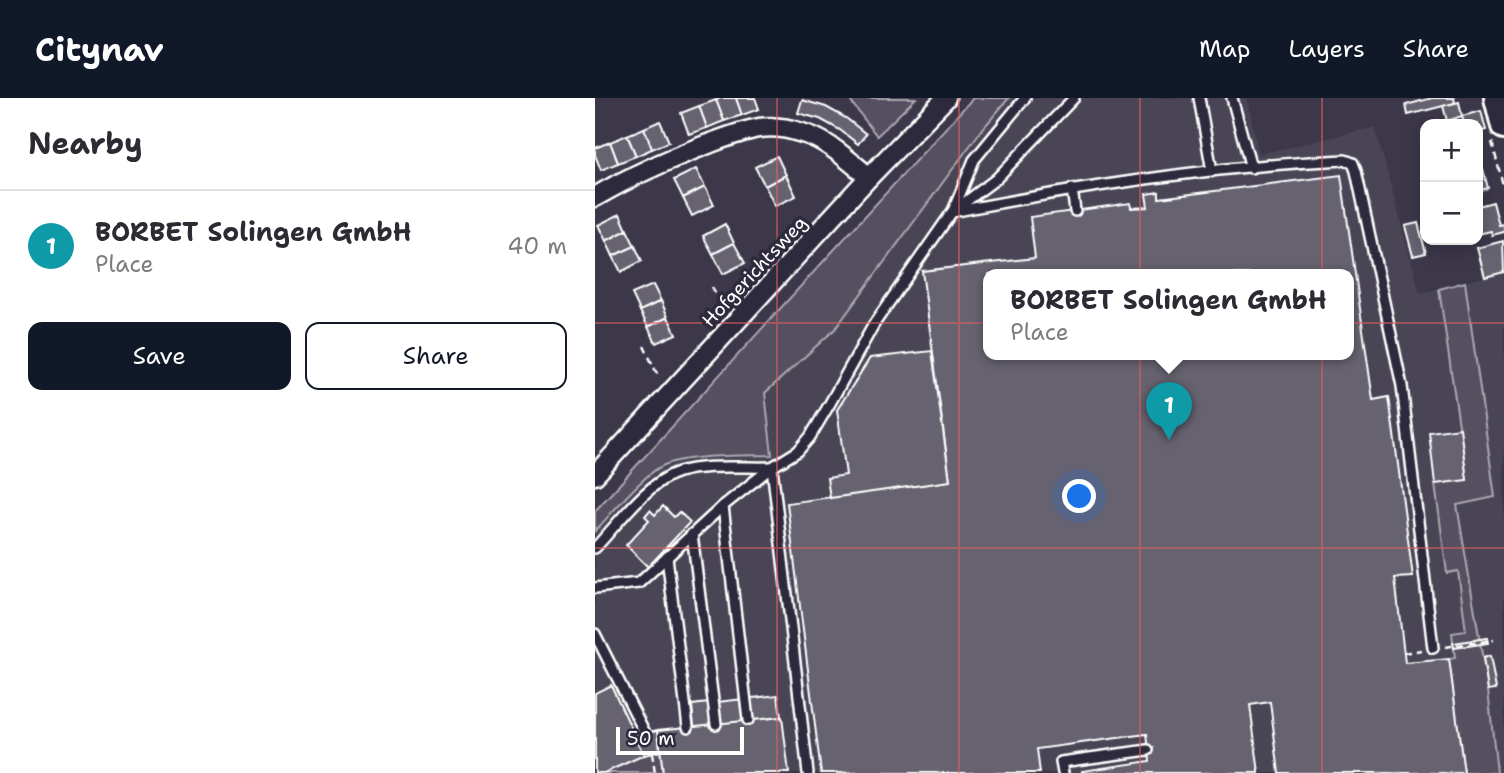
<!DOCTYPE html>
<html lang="en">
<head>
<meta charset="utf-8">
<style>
  body { margin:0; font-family:"Shantell Sans",sans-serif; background:#f2f2f3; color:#2b2b33 }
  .controls { position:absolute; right:21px; top:21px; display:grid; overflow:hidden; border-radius:14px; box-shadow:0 4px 18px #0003 }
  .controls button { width:63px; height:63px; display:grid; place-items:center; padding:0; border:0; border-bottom:2px solid #e1e1e2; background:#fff; color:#2b2b33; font:35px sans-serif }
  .scale { position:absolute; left:21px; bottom:18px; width:128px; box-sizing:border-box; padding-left:7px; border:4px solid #fff; border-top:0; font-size:19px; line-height:24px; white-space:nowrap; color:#fff; -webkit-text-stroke:5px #2f2a3d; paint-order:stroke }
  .you { position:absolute; left:485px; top:399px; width:24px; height:24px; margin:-18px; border:5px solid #fff; border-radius:50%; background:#1a73e8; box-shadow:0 0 0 10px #1a73e833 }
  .badge { display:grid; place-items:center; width:46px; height:46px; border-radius:50%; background:#111827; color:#fff; font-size:23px; font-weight:700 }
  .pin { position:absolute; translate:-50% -58px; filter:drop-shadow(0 2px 4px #0008) }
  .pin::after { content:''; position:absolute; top:37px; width:24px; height:21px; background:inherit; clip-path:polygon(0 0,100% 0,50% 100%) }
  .popup { position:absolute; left:388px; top:171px; width:371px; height:91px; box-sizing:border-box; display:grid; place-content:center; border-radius:14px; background:#fff; filter:drop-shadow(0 2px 5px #0005); font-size:23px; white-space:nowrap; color:#7c7c81 }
  .popup b { font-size:26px; color:#2b2b33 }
  .popup::after { content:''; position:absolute; left:50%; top:100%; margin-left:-14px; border:14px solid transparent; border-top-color:#fff }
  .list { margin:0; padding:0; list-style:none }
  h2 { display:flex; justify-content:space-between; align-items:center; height:91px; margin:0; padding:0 28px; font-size:30px }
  h2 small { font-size:23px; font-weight:400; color:#7c7c81 }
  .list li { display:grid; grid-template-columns:46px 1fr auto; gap:21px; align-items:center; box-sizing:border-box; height:112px; padding:0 28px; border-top:2px solid #e1e1e2 }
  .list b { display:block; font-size:26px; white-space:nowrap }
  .list p { margin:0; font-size:23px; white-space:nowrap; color:#7c7c81 }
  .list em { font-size:23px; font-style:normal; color:#7c7c81 }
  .actions { display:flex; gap:14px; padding:21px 28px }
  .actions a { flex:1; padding:16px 0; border:2px solid #111827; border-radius:14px; text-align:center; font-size:24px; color:#111827 }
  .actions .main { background:#111827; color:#fff }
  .map { position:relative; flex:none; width:909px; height:675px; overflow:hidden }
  header { display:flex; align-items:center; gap:42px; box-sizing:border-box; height:98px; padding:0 35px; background:#111827; color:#fff }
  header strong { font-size:33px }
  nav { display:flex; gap:38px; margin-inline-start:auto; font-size:24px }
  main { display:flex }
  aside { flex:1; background:#fff }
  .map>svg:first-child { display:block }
  .built { fill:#494455; fill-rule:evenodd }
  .green { fill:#555060; stroke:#aaa8b0; stroke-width:2 }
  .building { fill:#666270; stroke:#fff; stroke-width:2; fill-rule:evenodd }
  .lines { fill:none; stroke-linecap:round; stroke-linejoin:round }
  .lane-casing { stroke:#fff; stroke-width:14 }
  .street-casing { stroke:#fff; stroke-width:23 }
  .secondary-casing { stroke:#fff; stroke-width:30 }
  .path { stroke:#fff; stroke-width:2.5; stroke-dasharray:7 5; stroke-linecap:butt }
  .lane { stroke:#2f2a3d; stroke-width:9 }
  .street { stroke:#2f2a3d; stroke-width:18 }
  .secondary { stroke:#2f2a3d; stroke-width:24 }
  .grid { fill:none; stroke:#e05e5e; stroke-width:2; stroke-opacity:0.55 }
  .labels { text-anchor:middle; stroke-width:7; stroke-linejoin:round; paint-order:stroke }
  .street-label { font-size:19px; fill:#fff; stroke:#2f2a3d }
</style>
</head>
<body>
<header>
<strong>Citynav</strong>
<nav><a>Map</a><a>Layers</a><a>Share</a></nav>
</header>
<main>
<aside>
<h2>Nearby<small></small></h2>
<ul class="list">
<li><span class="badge" style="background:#0f9aa8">1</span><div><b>BORBET Solingen GmbH</b><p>Place</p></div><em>40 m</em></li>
</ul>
<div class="actions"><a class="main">Save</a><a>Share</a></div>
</aside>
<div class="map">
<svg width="909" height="675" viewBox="0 0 909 675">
  <rect width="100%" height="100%" fill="#3c3749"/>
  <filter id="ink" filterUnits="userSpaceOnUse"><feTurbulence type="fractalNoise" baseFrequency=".0143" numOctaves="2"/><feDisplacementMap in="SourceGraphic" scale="14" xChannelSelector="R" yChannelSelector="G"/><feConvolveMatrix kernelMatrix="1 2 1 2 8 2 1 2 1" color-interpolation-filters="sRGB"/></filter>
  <g filter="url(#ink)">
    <path class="built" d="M378,0H652L664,56L780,29L825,195L909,174V675H0V413ZM394,176H754V256H394Z"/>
    <g class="green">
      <polygon points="253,0 321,0 282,38"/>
      <path d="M378,0H414L385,34L240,231L170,295L177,357C150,358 90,356 67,368C48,377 16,416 0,433V413Z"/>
      <polygon points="870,184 900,399 862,407 893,592 902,675 869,675 854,561 860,560 857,535 871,533 863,473 852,475 840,386 872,382 844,191"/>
      <polygon points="65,653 68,675 9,675 49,657"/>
    </g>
    <g class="building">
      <polygon points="126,0 141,0 147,17 129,23 121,2"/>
      <polygon points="141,0 160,0 164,11 147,17"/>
      <polygon points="837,0 859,0 860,5 813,17 811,7"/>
      <polygon points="121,2 129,23 112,30 104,8"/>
      <polygon points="207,2 231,9 251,20 271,36 263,46 245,32 225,21 203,15"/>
      <polygon points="864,4 867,18 852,23 848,8"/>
      <polygon points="104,8 112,30 94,36 86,15"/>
      <polygon points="886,13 891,32 883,34 883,26 869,26 867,18"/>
      <polygon points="65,23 74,44 57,51 49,30"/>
      <polygon points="49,30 57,51 41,58 32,37"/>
      <polygon points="32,37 41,58 23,65 15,44"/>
      <polygon points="15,44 23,65 6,72 0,57 0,50"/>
      <polygon points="182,58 191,77 170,88 160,69"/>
      <polygon points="101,71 110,89 88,100 79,82"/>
      <polygon points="888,71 893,90 883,93 883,73"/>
      <polygon points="191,77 201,98 180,108 170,88"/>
      <path d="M746,77L778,302L794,299L818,479L800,480L810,565L854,561L869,675H684L675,604L655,607L664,675H487V673L555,663L552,636L442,651L445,675H226L192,405L355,383L327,173L440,160L435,119L535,105L536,110L553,109L551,96L564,94V100ZM394,176H754V256H394Z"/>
      <polygon points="110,89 119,107 97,118 88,100"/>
      <polygon points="898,104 904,127 909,126 909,134 897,137 896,133 883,136 883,108"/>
      <polygon points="25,116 32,132 11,143 3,127"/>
      <polygon points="823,125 831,155 818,158 810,128"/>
      <polygon points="130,126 139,145 118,156 108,138"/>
      <polygon points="32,132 40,148 18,158 11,143"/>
      <polygon points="908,143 909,174 890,179 882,150"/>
      <polygon points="139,145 150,165 128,176 118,156"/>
      <polygon points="40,148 47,163 26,174 18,158"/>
      <polygon points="58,187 66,203 45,213 37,196"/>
      <polygon points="66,203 73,219 53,229 45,213"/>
      <polygon points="73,219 81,236 61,245 53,229"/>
      <polygon points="337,253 355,383 235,400 232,380 251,377 242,312 275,260"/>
      <polygon points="865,330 872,382 840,386 834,334"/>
      <polygon points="68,408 79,419 84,414 95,424 53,469 31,447 54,422 50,418 55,412 60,417"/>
      <polygon points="892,540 893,545 859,550 858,545"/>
      <polygon points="895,558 901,591 893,592 888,560"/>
      <polygon points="16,587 49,657 9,675 0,675 0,595"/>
      <polygon points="183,597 186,619 99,629 97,607"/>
      <polygon points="187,619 194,675 68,675 63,632"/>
      <polygon points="63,632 65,653 49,657 39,637"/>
    </g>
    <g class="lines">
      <g class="lane-casing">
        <g id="lane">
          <polyline points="604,0 617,73"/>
          <polyline points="637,0 656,70"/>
          <polyline points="477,91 480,113"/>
          <polyline points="361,111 401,81 479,0"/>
          <polyline points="358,113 379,62 430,0"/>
          <polyline points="128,408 153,622"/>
          <polyline points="97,436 121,626"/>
          <path d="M0,450C22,427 53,383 84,374C110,366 149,370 177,369L213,675"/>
          <polyline points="72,459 93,629"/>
          <path d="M0,490L44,485L128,408L177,369L203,353L215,339L234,307L279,226L357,114C486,89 618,68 750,62L758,65L761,73L807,288L838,550"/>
          <polyline points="0,536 50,635"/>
          <polyline points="468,675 466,664 553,652"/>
        </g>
      </g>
      <g class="street-casing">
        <g id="street">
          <path d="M0,99C36,78 74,61 113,46C129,40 147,33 164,30C178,28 193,30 207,35C233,42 253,62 274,79"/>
          <polyline points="0,377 274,79 351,0"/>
        </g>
      </g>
      <g class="secondary-casing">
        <polyline id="secondary" points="902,0 909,28"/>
      </g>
      <g class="path">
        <polyline points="897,44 909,91"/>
        <polyline points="117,189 128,211"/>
        <polyline points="49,248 64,280"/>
        <polyline points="850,549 899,542"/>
        <polyline points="809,555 826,552"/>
        <polyline points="57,655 60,675"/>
      </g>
      <use href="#lane" class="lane"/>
      <use href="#street" class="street"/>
      <use href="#secondary" class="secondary"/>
    </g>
  </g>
  <path class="grid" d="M182,0V675M364,0V675M545,0V675M727,0V675M0,225H909M0,450H909"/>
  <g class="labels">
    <g class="street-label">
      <text transform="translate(159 173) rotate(-47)" y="7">Hofgerichtsweg</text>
    </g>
  </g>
</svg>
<div class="controls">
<button>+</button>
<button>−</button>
</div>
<div class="scale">50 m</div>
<div class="you"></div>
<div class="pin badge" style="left:574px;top:342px;background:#0f9aa8">1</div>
<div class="popup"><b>BORBET Solingen GmbH</b>Place</div>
</div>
</main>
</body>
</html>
